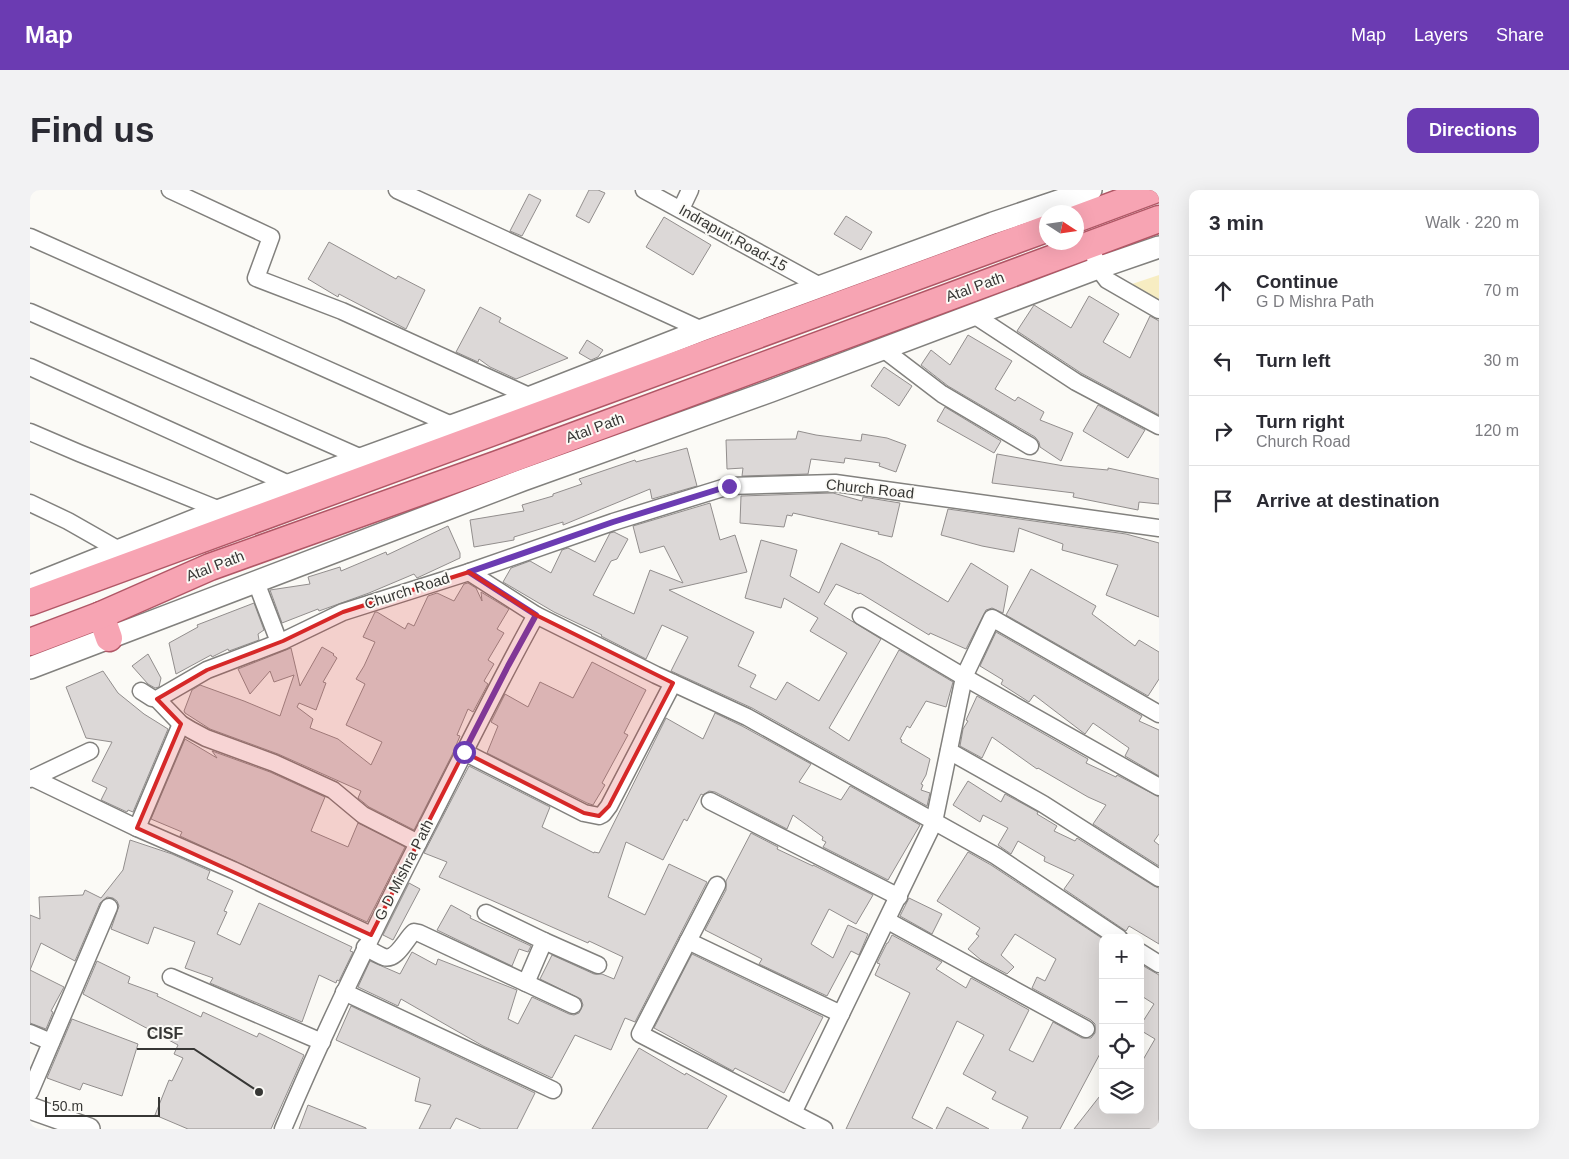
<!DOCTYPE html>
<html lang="en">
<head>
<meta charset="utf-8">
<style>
  body { margin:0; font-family:Arial,sans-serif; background:#f2f2f3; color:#2b2b33 }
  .controls { position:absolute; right:15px; bottom:15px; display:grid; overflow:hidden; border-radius:10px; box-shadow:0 5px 20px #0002 }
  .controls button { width:45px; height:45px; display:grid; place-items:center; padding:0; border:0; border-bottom:1px solid #e1e1e2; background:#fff; color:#2b2b33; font:25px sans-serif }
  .compass { position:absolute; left:1009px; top:15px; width:45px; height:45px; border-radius:50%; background:#fff; box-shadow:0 5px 20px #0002; rotate:102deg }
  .scale { position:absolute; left:15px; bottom:12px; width:115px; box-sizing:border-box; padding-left:5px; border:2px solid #373735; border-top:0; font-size:14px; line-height:18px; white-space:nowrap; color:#373735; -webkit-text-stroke:4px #fbfaf6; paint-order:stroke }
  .stop { position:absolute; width:15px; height:15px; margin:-11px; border:4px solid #6b3bb2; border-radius:50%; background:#fff }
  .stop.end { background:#6b3bb2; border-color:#fff; box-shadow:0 1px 5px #0008 }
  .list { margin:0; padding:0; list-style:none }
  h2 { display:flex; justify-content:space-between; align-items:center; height:65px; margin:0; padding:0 20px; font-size:21px }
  h2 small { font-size:16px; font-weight:400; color:#7c7c81 }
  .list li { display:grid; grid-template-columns:32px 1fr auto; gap:15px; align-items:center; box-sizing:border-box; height:70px; padding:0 20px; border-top:1px solid #e1e1e2 }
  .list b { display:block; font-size:19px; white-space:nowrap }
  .list p { margin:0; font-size:16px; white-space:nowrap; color:#7c7c81 }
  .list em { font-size:16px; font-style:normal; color:#7c7c81 }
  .icon { flex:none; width:28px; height:28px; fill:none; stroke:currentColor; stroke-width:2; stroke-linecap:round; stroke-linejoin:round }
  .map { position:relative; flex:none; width:1129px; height:939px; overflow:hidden; border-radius:10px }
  header { display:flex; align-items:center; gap:30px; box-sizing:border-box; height:70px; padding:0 25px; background:#6b3bb2; color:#fff }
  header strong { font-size:24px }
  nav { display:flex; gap:28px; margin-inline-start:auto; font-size:18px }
  .intro { display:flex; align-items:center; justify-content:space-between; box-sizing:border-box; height:120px; padding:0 30px }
  h1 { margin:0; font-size:35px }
  .button { padding:12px 22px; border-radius:10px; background:#6b3bb2; color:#fff; font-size:18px; font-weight:700 }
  main { display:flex; gap:30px; padding:0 30px }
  aside { flex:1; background:#fff; border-radius:10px; box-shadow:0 5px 20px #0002 }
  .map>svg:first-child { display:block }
  .green { fill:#f7edc2 }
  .building { fill:#dcd8d7; stroke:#928e8d }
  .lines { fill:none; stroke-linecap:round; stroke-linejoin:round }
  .minor-casing { stroke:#82817e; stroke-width:19 }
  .tertiary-casing { stroke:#82817e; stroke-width:24 }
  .primary-casing { stroke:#b15766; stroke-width:29 }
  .minor { stroke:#fff; stroke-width:16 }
  .tertiary { stroke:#fff; stroke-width:21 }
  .primary { stroke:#f7a4b3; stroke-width:26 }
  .route { stroke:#6b3bb2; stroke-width:6 }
  .marked { fill:#d62828; fill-opacity:0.2; stroke:#d62828; stroke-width:4; stroke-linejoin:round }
  .labels { text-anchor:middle; stroke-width:4; stroke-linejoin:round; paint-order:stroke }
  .street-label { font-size:15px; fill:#373735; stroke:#fbfaf6 }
  .leader { fill:none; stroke:#373735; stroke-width:2 }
  .callout-dot { fill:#373735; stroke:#fbfaf6; stroke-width:2 }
  .callout-label { font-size:16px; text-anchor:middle; font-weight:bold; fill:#373735; stroke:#fbfaf6; stroke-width:4; stroke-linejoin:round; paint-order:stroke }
</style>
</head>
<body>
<header>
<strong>Map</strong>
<nav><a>Map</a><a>Layers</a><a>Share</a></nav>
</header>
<div class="intro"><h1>Find us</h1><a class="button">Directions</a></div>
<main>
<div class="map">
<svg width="1129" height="939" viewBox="0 0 1129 939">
  <rect width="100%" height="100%" fill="#fbfaf6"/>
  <polygon class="green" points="1129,85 1129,110 1099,95"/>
  <g class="building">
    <polygon points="559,0 568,0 575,3 559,33 546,26"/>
    <polygon points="499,4 511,10 492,46 480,41"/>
    <polygon points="816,26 842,42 831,60 804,44"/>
    <polygon points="634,27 681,55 663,85 616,57"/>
    <polygon points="299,52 366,89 368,86 395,100 376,139 309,104 308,107 278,89"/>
    <polygon points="1059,106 1089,124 1073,152 1100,168 1120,126 1129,131 1129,225 1051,183 987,141 1004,115 1041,138"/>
    <polygon points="450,117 471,128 469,132 538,168 486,189 460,177 449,169 448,172 426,162"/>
    <polygon points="938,145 982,171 965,199 985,211 988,207 1014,222 1010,230 1043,243 1031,271 1010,257 1009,252 1005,247 918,196 891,175 901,160 920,175"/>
    <polygon points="557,150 573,160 568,167 561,170 549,163"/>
    <polygon points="854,177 882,196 869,216 841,196"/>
    <polygon points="1068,215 1115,240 1098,268 1053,241"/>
    <polygon points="915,217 971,251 964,263 907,231"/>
    <polygon points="768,241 786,245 831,251 832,244 857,248 876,255 866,282 849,276 850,273 815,268 814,273 781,269 778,284 712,286 713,278 697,279 696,250 766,249"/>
    <polygon points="657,258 667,296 622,309 620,299 533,335 533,332 484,347 484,350 444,357 440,330 494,321 492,315 523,306 523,304 552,294 549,289 605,270 606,272"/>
    <polygon points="967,264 1034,276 1078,280 1078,278 1129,289 1129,314 1109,312 1108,320 1043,307 1044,303 962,293"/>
    <polygon points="803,303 832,311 833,307 870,313 862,347 848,344 849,342 763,323 762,326 757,325 754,337 710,333 711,306"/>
    <polygon points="680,313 690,350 705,345 717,382 639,400 724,442 708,476 726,485 720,497 746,510 757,492 789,511 817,463 780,441 788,428 754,408 751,418 715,408 731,350 767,360 760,386 789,403 811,353 850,371 918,412 941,373 978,396 973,423 962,418 956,420 936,459 900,443 899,445 830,403 829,404 806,394 794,414 851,449 799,538 819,551 869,460 923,492 916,517 896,511 880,538 877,536 870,549 872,550 871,552 900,569 896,585 891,594 893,595 891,600 900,603 897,616 722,518 641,481 658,447 632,435 616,469 571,446 572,445 524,422 473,392 481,378 500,371 521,383 532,360 538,358 565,372 580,343 584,342 598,349 587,369 581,371 563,405 604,424 620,380 653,393 634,356 610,363 603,336"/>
    <polygon points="918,319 1096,344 1129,353 1129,427 1076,405 1088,375 1032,360 1033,354 989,338 984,362 952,356 911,345"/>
    <polygon points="418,336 430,363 430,368 387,388 384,384 339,403 289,421 288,419 252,433 240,400 280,394 278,387 310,377 311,381 356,362 357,365"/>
    <polygon points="1001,379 1066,416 1062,424 1105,456 1109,450 1129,462 1129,489 1118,506 976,425"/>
    <polygon points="438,393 446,398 452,411 451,402 479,419 467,439 474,443 458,470 464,474 454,491 458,494 443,522 438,519 427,545 430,546 422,565 384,640 339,617 328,608 331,601 248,564 180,539 155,523 154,521 162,500 170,495 214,511 250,526 264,485 244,492 240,481 220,504 208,479 261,458 270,496 292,457 304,464 303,465 307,468 293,492 296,493 286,520 269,513 267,517 283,529 280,538 308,549 341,575 352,552 316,535 335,494 326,489 334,476 345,452 333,447 345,422 347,422 375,439 378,433 384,436 398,406 407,403 424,411 434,394"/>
    <polygon points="224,413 234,440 228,444 229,450 199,461 198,459 182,467 181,465 146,484 139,453 168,437 167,435"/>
    <polygon points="966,442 1112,526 1109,531 1129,540 1129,586 1095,566 1099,558 1063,533 1055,544 1004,505 999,512 971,494 973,490 950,476"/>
    <polygon points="118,464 131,488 129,497 125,498 118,494 102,476"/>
    <polygon points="562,472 616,500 594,543 598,545 572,593 575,595 563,615 557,613 457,563 468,536 461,532 475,504 498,517 510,492 543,508"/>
    <polygon points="73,481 88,503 114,524 138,539 103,622 98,620 97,622 71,610 77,598 62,591 82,552 56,548 36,497"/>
    <polygon points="947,506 1058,569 1056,573 1086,587 1087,585 1129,607 1129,644 1124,651 1129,655 1129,676 1063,634 1076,615 1058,607 1008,578 1007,579 962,547 952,568 930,556 933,539 938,531 936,530"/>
    <polygon points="685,523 712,536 781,574 769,592 811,610 820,596 890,635 858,690 793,657 796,652 792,650 793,647 763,625 757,639 685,602 679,601 673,605 671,604 657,631 654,629 633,670 596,652 578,707 615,725 639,674 677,692 605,832 595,828 581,860 545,845 522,888 453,856 371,809 368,816 328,797 340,771 370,784 382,762 406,775 408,769 487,800 478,829 488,834 502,807 539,824 544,825 549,823 553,815 551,809 510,789 522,765 564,784 572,784 584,789 593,767 559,751 558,753 409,687 417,672 394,663 439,576 520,617 512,637 564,663 564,662 569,663 636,528 673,549"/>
    <polygon points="155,549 187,568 182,561 240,582 295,607 281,641 318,657 328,633 375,657 337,732 150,646 152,642 121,629"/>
    <polygon points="938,591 971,612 975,604 1008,622 1007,624 1027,636 1024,641 1045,651 1047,648 1124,696 1129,698 1129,754 1099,736 1096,741 1034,699 1044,685 1014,671 1015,667 988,651 981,664 968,655 978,638 953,625 950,632 923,615"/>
    <polygon points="721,643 748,657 747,659 783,676 783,675 843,705 826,734 799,719 781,754 803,768 818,735 838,744 829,765 821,761 797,806 729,774 732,769 675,740 696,700 696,691"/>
    <polygon points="100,650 142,664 180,681 177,689 203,701 194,721 197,722 187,744 210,755 229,713 322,757 320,761 323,762 309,791 307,790 306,793 289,785 272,832 180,793 183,788 155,778 165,752 124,737 118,754 81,739 89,716 87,711 83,708 77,707 70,713 45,771 11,753 0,780 34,797 21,821 23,822 16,839 0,833 0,725 10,729 9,707 53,705 55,700 71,708 93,680"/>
    <polygon points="938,662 961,675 1073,749 1073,858 1030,939 992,939 998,927 962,909 966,902 933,884 954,845 927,831 882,928 903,939 816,939 880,803 845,785 850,774 847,773 857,753 858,753 862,745 912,772 906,779 936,798 941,788 999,820 979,860 1003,872 1023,832 1052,848 1061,848 1065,843 1065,834 1061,830 1002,798 1007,787 1015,791 1026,769 985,744 971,765 984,777 977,784 951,770 938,759 949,746 946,744 950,738 907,711"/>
    <polygon points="379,693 390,699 363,750 353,745"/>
    <polygon points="879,708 912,724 902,744 870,726"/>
    <polygon points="421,715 441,726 440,728 501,756 498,762 489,759 482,776 407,740"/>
    <polygon points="662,764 793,827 754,903 705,878 703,881 624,838"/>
    <polygon points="67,771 100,787 98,793 128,804 127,806 171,827 173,822 227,847 229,843 274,865 241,939 158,939 125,925 139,890 142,891 153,868 144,864 148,855 53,804"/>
    <polygon points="1110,774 1129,785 1129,939 1044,939 1073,902 1073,920 1110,920 1110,875 1125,849 1110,840 1110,836 1124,814 1110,805"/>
    <polygon points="321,816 505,903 487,939 451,939 426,928 420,939 389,939 401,915 385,911 390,888 306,850"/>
    <polygon points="42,829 108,854 92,906 53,893 50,900 17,888"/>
    <polygon points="609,858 655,885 656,883 697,906 677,939 562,939"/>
    <polygon points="278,915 336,938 336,939 269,939"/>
    <polygon points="917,917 959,939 906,939"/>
  </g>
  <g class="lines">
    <g class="minor-casing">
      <g id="minor">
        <polyline points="140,0 241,47 226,88 312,121 501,207"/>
        <polyline points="367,0 672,140"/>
        <polyline points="614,0 792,97"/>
        <polyline points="651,19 660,0"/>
        <polyline points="0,47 424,236"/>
        <polyline points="1065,68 1068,78 1077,90 1129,120"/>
        <polyline points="0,122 334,269"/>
        <polyline points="944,125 1046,192 1129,236"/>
        <polyline points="853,159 912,204 1000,256"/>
        <polyline points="0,177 261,295"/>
        <polyline points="0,242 49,263 190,320"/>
        <polyline points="0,313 38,331 89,360"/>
        <polyline points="439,382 506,425 626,485 717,527 966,666 1089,748"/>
        <polyline points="226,392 249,452"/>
        <polyline points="831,426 934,487 1129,597"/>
        <polyline points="111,501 122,508 127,509 177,480 253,451 313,422 439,382 583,332 699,296 805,293 1129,338"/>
        <polyline points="127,509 151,534 161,540 176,548 244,573 303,600 333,625 388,653"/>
        <polyline points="919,561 1013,614 1129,688"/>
        <polyline points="434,562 554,623 569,626 573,624 579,616 643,493"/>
        <polyline points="3,588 60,561"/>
        <polyline points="0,589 3,588 107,638 151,534"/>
        <polyline points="680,611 869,707"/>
        <polyline points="107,638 203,680 341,745"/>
        <polyline points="687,695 610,844 794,939"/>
        <polyline points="456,723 514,751 496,793"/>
        <polyline points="858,731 1056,839"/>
        <polyline points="514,751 568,775"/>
        <polyline points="658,751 811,824"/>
        <path d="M335,757C341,760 348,765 354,767C367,771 376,748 384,742L389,743L543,815"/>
        <polyline points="1110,762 1129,774"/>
        <polyline points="141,787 292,852"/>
        <polyline points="314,802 523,900"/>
        <polyline points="0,843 21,852"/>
        <polyline points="0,902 79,717"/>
        <polyline points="763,923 904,632 934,487 962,428 1129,524"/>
        <path d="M253,939C298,832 350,727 403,624C437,557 470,490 506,425"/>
      </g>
    </g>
    <g class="tertiary-casing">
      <g id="tertiary">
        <polyline points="0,396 190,320 501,207 672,140 963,33 1061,0"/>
        <polyline points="0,478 493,290 741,201 1068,78 1129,57"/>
        <polyline points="0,918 59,939"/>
      </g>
    </g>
    <g class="primary-casing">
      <g id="primary">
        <polyline points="1046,29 1124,0"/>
        <polyline points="0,412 1016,39"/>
        <polyline points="71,425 79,448"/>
        <polyline points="0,452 71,425 180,377 468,274 1129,29"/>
      </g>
    </g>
    <use href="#minor" class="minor"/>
    <use href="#tertiary" class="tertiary"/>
    <use href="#primary" class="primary"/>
  </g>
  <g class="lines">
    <polyline class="route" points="434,562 478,476 506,425 439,382 583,332 699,296"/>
  </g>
  <path class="marked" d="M439,382L506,425L643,493L579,616L569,626L554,623L434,562L341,745L107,638L151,534L127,509L177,480L253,451L313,422Z"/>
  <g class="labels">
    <g class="street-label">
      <text transform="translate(703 48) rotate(29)" y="5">Indrapuri,Road-15</text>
      <text transform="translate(945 97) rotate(-20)" y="5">Atal Path</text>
      <text transform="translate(565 238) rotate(-20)" y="5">Atal Path</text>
      <text transform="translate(840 299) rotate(6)" y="5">Church Road</text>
      <text transform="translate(185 376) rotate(-21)" y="5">Atal Path</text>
      <text transform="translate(377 401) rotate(-18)" y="5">Church Road</text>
      <text transform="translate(374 680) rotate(-63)" y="5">G D Mishra Path</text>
    </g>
  </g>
  <path class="leader" d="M229 902L164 859H107"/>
  <circle class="callout-dot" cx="229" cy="902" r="5"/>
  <g class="callout-label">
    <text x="135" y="849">CISF</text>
  </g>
</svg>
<div class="controls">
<button>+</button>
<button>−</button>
<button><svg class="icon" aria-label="locate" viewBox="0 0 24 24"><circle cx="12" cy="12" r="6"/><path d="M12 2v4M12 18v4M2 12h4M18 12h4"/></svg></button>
<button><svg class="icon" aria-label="layers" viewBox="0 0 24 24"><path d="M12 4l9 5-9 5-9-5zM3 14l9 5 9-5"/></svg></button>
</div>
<svg class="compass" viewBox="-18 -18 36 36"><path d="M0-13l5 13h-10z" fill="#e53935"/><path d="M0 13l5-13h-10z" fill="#7c7c81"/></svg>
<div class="scale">50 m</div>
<div class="stop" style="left:434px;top:562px"></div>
<div class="stop end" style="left:699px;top:296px"></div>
</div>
<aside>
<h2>3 min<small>Walk · 220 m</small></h2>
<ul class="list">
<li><svg class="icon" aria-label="ahead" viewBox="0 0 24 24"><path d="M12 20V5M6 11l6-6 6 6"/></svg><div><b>Continue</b><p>G D Mishra Path</p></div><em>70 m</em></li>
<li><svg class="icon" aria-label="left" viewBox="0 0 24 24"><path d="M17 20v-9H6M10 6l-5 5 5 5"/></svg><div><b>Turn left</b></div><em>30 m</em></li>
<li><svg class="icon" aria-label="right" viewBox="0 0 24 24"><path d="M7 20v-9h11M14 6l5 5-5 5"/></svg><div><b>Turn right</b><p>Church Road</p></div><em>120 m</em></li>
<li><svg class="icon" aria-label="arrive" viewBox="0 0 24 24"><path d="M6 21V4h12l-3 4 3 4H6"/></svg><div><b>Arrive at destination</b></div></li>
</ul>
</aside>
</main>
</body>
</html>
